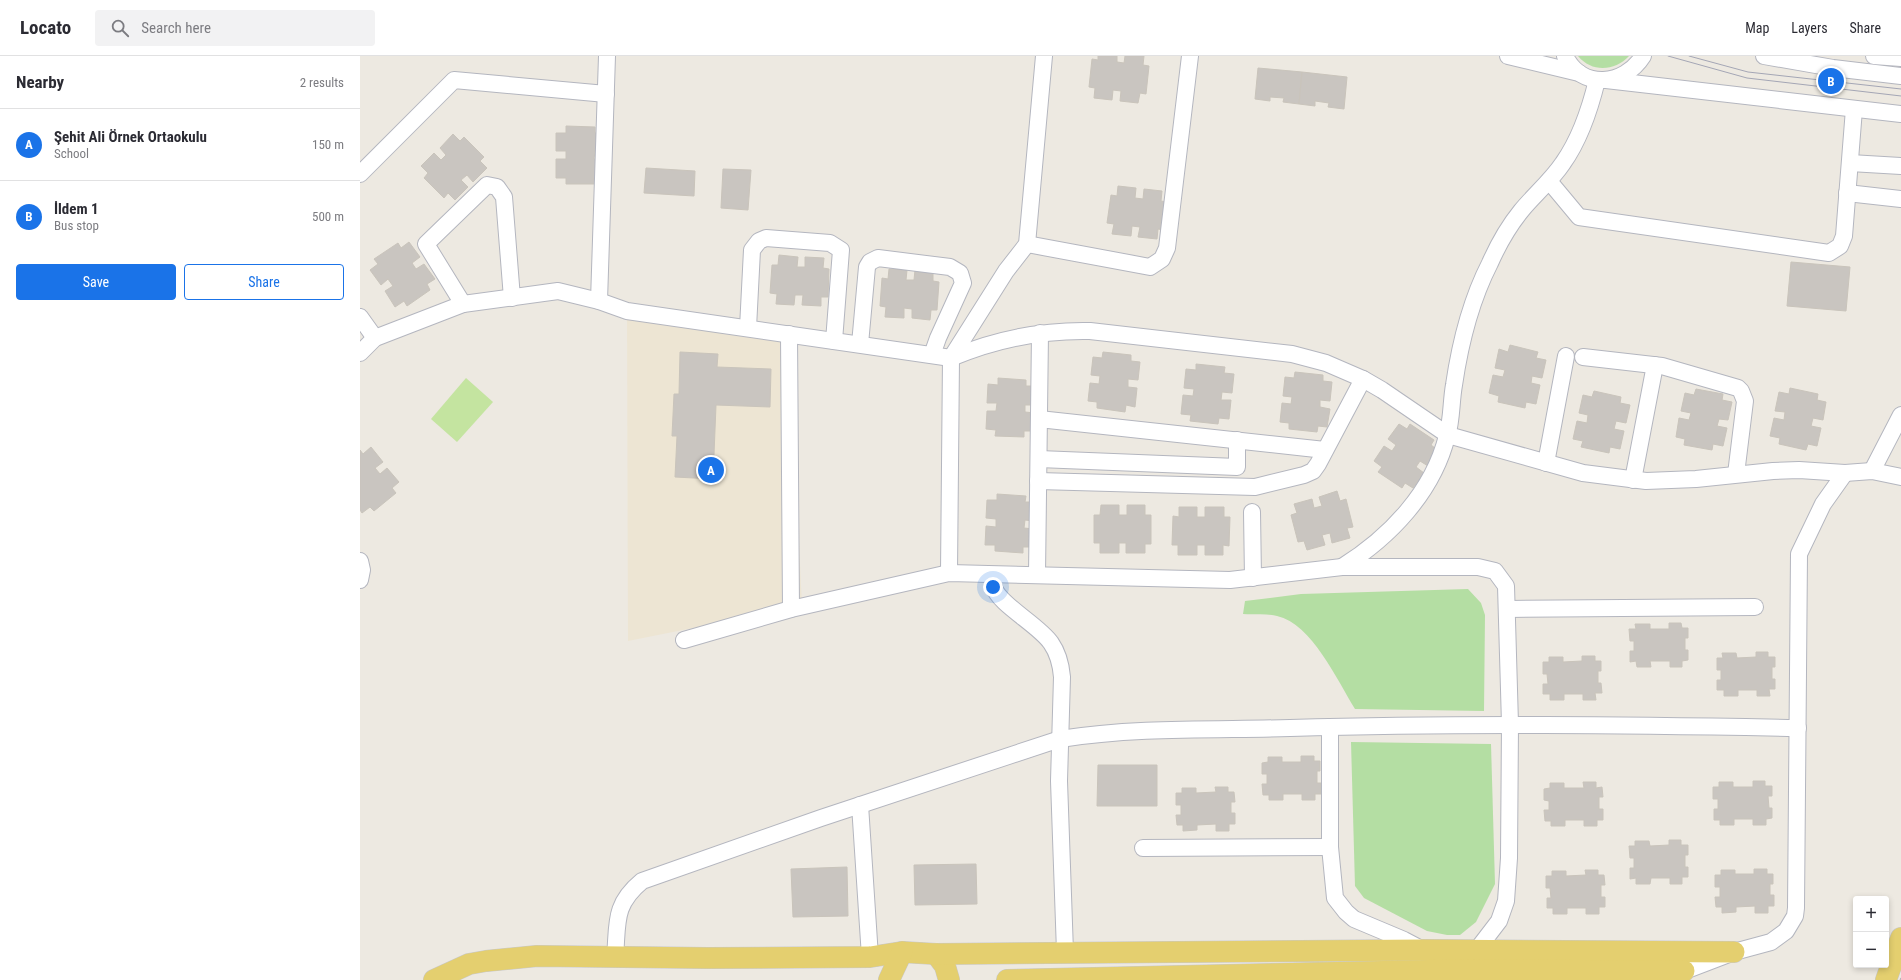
<!DOCTYPE html>
<html lang="en">
<head>
<meta charset="utf-8">
<style>
  body { margin:0; font-family:"Roboto Condensed",sans-serif; background:#f2f2f3; color:#2b2b33 }
  .controls { position:absolute; right:12px; bottom:12px; display:grid; overflow:hidden; border-radius:4px; box-shadow:0 2px 6px #0003 }
  .controls button { width:36px; height:36px; display:grid; place-items:center; padding:0; border:0; border-bottom:1px solid #e1e1e2; background:#fff; color:#2b2b33; font:20px sans-serif }
  .you { position:absolute; left:633px; top:531px; width:14px; height:14px; margin:-10px; border:3px solid #fff; border-radius:50%; background:#1a73e8; box-shadow:0 0 0 6px #1a73e833 }
  .badge { display:grid; place-items:center; width:26px; height:26px; border-radius:50%; background:#1a73e8; color:#fff; font-size:13px; font-weight:700 }
  .pin { position:absolute; translate:-50% -50%; border:2px solid #fff; box-shadow:0 1px 4px #0006 }
  .list { margin:0; padding:0; list-style:none }
  h2 { display:flex; justify-content:space-between; align-items:center; height:52px; margin:0; padding:0 16px; font-size:17px }
  h2 small { font-size:13px; font-weight:400; color:#7c7c81 }
  .list li { display:grid; grid-template-columns:26px 1fr auto; gap:12px; align-items:center; box-sizing:border-box; height:72px; padding:0 16px; border-top:1px solid #e1e1e2 }
  .list b { display:block; font-size:15px; white-space:nowrap }
  .list p { margin:0; font-size:13px; white-space:nowrap; color:#7c7c81 }
  .list em { font-size:13px; font-style:normal; color:#7c7c81 }
  .actions { display:flex; gap:8px; padding:12px 16px }
  .actions a { flex:1; padding:9px 0; border:1px solid #1a73e8; border-radius:4px; text-align:center; font-size:14px; color:#1a73e8 }
  .actions .main { background:#1a73e8; color:#fff }
  .icon { flex:none; width:22px; height:22px; fill:none; stroke:currentColor; stroke-width:2; stroke-linecap:round; stroke-linejoin:round }
  .map { position:relative; flex:none; width:1541px; height:924px; overflow:hidden }
  header { display:flex; align-items:center; gap:24px; box-sizing:border-box; height:56px; padding:0 20px; background:#fff; border-bottom:1px solid #e1e1e2 }
  header strong { font-size:19px }
  nav { display:flex; gap:22px; margin-inline-start:auto; font-size:14px }
  .search { width:280px; height:36px; background:#f2f2f3; display:flex; align-items:center; gap:10px; box-sizing:border-box; padding:0 14px; border-radius:4px; color:#7c7c81; font-size:15px }
  main { display:flex }
  aside { flex:1; background:#fff }
  .map>svg:first-child { display:block }
  .education { fill:#ede5d3 }
  .green { fill:#b4dea3 }
  .pitch { fill:#c4e4a0 }
  .building { fill:#c9c5c0; stroke:#c9c4bb }
  .lines { fill:none; stroke-linecap:round; stroke-linejoin:round }
  .minor-casing { stroke:#b4b6bf; stroke-width:18 }
  .major-casing { stroke:#c8c8c8; stroke-width:22 }
  .minor { stroke:#fff; stroke-width:16 }
  .major { stroke:#e4cf6f; stroke-width:21 }
  .tram { stroke:#a4a6b5; stroke-width:1 }
</style>
</head>
<body>
<header>
<strong>Locato</strong>
<div class="search"><svg class="icon" aria-label="search" viewBox="0 0 24 24"><circle cx="10" cy="10" r="6"/><path d="M15 15l6 6"/></svg>Search here</div>
<nav><a>Map</a><a>Layers</a><a>Share</a></nav>
</header>
<main>
<aside>
<h2>Nearby<small>2 results</small></h2>
<ul class="list">
<li><span class="badge">A</span><div><b>Şehit Ali Örnek Ortaokulu</b><p>School</p></div><em>150 m</em></li>
<li><span class="badge">B</span><div><b>İldem 1</b><p>Bus stop</p></div><em>500 m</em></li>
</ul>
<div class="actions"><a class="main">Save</a><a>Share</a></div>
</aside>
<div class="map">
<svg width="1541" height="924" viewBox="0 0 1541 924">
  <rect width="100%" height="100%" fill="#ede9e1"/>
  <polygon class="education" points="267,255 429,278 442,550 268,585"/>
  <g class="green">
    <path d="M1218,0H1269C1255,15 1232,17 1218,0Z"/>
    <path d="M1108,533L1121,547L1125,559L1124,655L995,653C977,624 952,568 917,560C907,557 894,559 883,558L885,545L941,538Z"/>
    <polygon points="991,686 1131,688 1135,828 1116,866 1100,879 1087,879 1067,875 1004,842 995,830"/>
  </g>
  <polygon class="pitch" points="106,322 133,346 97,386 71,363"/>
  <g class="building">
    <polygon points="738,0 757,0 757,6 764,7 765,0 784,0 783,9 789,10 786,38 780,37 778,47 760,45 761,35 753,34 752,44 734,42 735,32 729,31 732,3 738,4"/>
    <polygon points="898,12 942,16 939,48 923,46 924,42 910,41 910,45 895,43"/>
    <polygon points="942,16 987,21 984,53 968,51 969,47 955,45 955,50 939,48"/>
    <polygon points="206,70 235,71 235,77 244,77 244,95 235,95 234,103 244,103 244,122 234,122 235,128 206,128 206,122 196,122 196,103 206,103 206,95 196,95 196,77 206,77"/>
    <polygon points="93,78 100,85 104,81 124,101 120,105 127,112 113,126 107,119 101,124 108,131 95,144 88,137 84,142 64,122 68,117 61,110 74,97 81,104 86,99 80,92"/>
    <polygon points="286,112 335,115 334,140 284,137"/>
    <polygon points="363,113 391,114 388,154 361,152"/>
    <polygon points="758,130 776,132 775,142 783,143 784,133 802,135 801,145 807,146 804,174 798,173 797,183 778,181 780,171 772,170 771,180 752,178 754,168 747,167 751,139 757,140"/>
    <polygon points="49,186 60,201 52,207 56,213 64,208 75,223 67,228 70,234 47,250 44,245 35,251 25,235 33,230 28,223 21,229 10,214 18,208 14,203 38,187 41,192"/>
    <polygon points="419,199 438,201 437,211 445,211 445,201 464,202 463,212 469,213 468,241 461,241 461,250 442,249 443,239 435,239 434,249 416,248 417,238 410,237 412,209 418,209"/>
    <polygon points="1431,206 1490,211 1486,255 1427,250"/>
    <polygon points="529,213 547,214 546,224 554,224 555,214 573,216 573,225 579,226 577,254 571,254 570,264 552,262 552,253 544,252 544,262 525,261 526,251 520,250 522,222 528,223"/>
    <polygon points="1150,289 1178,296 1176,302 1186,304 1182,322 1172,320 1171,327 1180,329 1176,348 1166,346 1165,352 1138,346 1139,340 1129,337 1133,319 1143,321 1145,314 1135,312 1139,293 1148,296"/>
    <polygon points="320,296 358,298 357,311 411,313 410,351 356,349 353,423 315,421 317,380 312,380 314,338 319,338"/>
    <polygon points="743,296 771,299 771,305 780,306 778,324 768,323 768,331 777,332 775,351 766,349 765,356 737,352 737,346 728,345 730,327 739,328 740,320 731,319 733,301 742,302"/>
    <polygon points="836,308 865,311 864,317 874,318 872,337 862,336 861,344 871,344 869,363 859,362 858,368 830,365 831,359 821,358 823,339 833,340 834,333 824,332 826,313 836,314"/>
    <polygon points="935,316 963,319 963,325 972,326 970,345 960,344 960,351 970,353 967,371 958,370 957,376 929,373 929,367 920,366 922,347 931,348 932,341 923,340 925,321 934,322"/>
    <polygon points="638,322 666,324 666,330 676,330 675,349 665,349 665,356 675,357 674,375 664,375 664,381 635,380 636,374 626,373 627,355 636,355 637,347 627,347 628,328 638,329"/>
    <polygon points="1430,332 1458,338 1457,344 1466,346 1463,364 1453,362 1451,370 1461,372 1457,390 1448,388 1446,394 1419,388 1420,382 1410,380 1414,362 1424,364 1425,356 1415,355 1419,336 1429,338"/>
    <polygon points="1336,333 1363,338 1362,344 1372,346 1368,364 1359,363 1357,370 1367,372 1363,390 1353,388 1352,394 1324,389 1325,383 1316,381 1319,362 1329,364 1331,357 1321,355 1325,337 1334,339"/>
    <polygon points="1234,335 1261,341 1260,347 1270,349 1266,367 1256,365 1254,373 1264,375 1260,393 1250,391 1249,397 1221,391 1223,385 1213,383 1217,365 1227,367 1228,359 1219,357 1223,339 1232,341"/>
    <polygon points="1039,368 1047,373 1050,368 1074,384 1071,389 1079,395 1068,410 1060,405 1056,411 1064,417 1053,432 1045,427 1042,432 1018,416 1022,411 1014,405 1024,390 1032,395 1036,389 1028,383"/>
    <polygon points="11,391 23,406 15,412 20,418 27,412 39,426 32,432 36,437 14,455 10,451 2,457 0,454 0,394 3,398"/>
    <polygon points="977,435 980,445 986,443 993,471 987,472 990,482 972,487 970,477 962,479 965,489 947,494 944,485 938,486 931,459 937,457 934,448 952,443 954,452 962,450 959,441"/>
    <polygon points="637,438 666,440 665,446 675,446 674,465 665,464 664,472 674,473 673,491 663,491 663,497 635,495 635,489 625,489 626,470 636,471 636,463 626,462 627,444 637,444"/>
    <polygon points="741,449 759,449 759,459 767,459 767,449 785,449 785,459 791,459 791,488 785,488 785,497 766,497 766,487 759,487 759,497 740,497 740,487 734,487 734,459 740,459"/>
    <polygon points="819,451 837,451 837,461 845,461 845,451 864,451 864,461 870,461 869,490 863,489 863,499 845,499 845,489 837,489 837,499 818,499 818,489 812,489 813,460 819,461"/>
    <polygon points="1309,567 1321,567 1322,572 1328,572 1328,582 1325,582 1325,594 1328,594 1328,604 1322,605 1322,611 1310,611 1310,605 1290,605 1291,611 1277,611 1276,605 1270,606 1270,595 1274,595 1274,585 1270,585 1269,573 1276,573 1275,568 1290,568 1290,573 1309,573"/>
    <polygon points="1396,596 1408,596 1408,601 1415,601 1415,611 1412,611 1412,623 1415,623 1415,633 1409,633 1410,640 1397,640 1397,634 1378,634 1378,640 1364,640 1364,634 1357,634 1357,624 1361,624 1361,614 1357,614 1357,602 1363,602 1362,597 1376,597 1377,602 1396,601"/>
    <polygon points="1222,600 1235,600 1235,605 1241,605 1241,615 1238,615 1238,627 1241,627 1242,637 1235,637 1236,644 1223,644 1223,638 1204,638 1204,644 1190,644 1190,638 1183,638 1183,628 1188,628 1187,618 1183,618 1183,606 1189,606 1189,601 1203,601 1203,606 1222,605"/>
    <polygon points="941,700 954,700 954,705 960,705 960,715 957,715 957,727 961,727 961,738 955,738 955,744 942,744 942,738 923,738 923,744 909,744 909,739 903,739 902,728 907,728 907,718 902,718 902,707 908,706 908,701 922,701 922,706 941,706"/>
    <polygon points="738,709 797,709 797,750 737,750"/>
    <polygon points="1393,725 1405,725 1405,730 1412,730 1412,740 1408,740 1409,752 1412,752 1412,762 1406,763 1406,769 1393,769 1393,763 1374,763 1374,769 1360,769 1360,764 1354,764 1354,753 1358,753 1358,743 1353,743 1353,731 1359,731 1359,726 1373,726 1373,731 1393,731"/>
    <polygon points="1223,726 1236,726 1236,732 1242,731 1243,741 1239,741 1239,753 1243,753 1243,764 1237,764 1237,770 1224,770 1224,764 1205,764 1205,770 1191,770 1191,765 1185,765 1184,754 1189,754 1189,745 1184,744 1184,733 1190,732 1190,727 1204,727 1204,732 1224,732"/>
    <polygon points="855,731 868,731 868,736 874,736 875,746 871,746 871,757 875,757 875,768 869,768 869,775 856,775 856,768 837,769 837,774 823,775 823,769 817,769 816,759 821,759 821,749 816,749 816,737 822,737 822,732 836,732 836,737 856,736"/>
    <polygon points="1309,784 1321,784 1321,789 1328,789 1328,799 1325,799 1325,811 1328,811 1328,821 1322,821 1322,828 1310,828 1310,822 1291,822 1290,828 1276,828 1276,822 1270,823 1270,812 1274,812 1274,802 1270,802 1269,790 1275,790 1275,785 1289,785 1290,790 1309,789"/>
    <polygon points="616,808 617,848 555,849 554,809"/>
    <polygon points="487,811 488,860 433,861 431,813"/>
    <polygon points="1394,813 1407,813 1407,818 1413,818 1413,828 1410,828 1410,839 1414,839 1414,850 1408,850 1408,857 1395,857 1395,850 1376,851 1376,856 1362,857 1362,851 1356,851 1355,841 1360,841 1360,831 1355,831 1355,819 1361,819 1361,814 1375,814 1375,818 1394,818"/>
    <polygon points="1225,814 1238,814 1238,819 1244,819 1245,829 1241,829 1241,841 1245,841 1245,851 1239,851 1239,858 1226,858 1226,852 1207,852 1207,858 1193,858 1193,852 1187,852 1187,842 1191,842 1190,832 1186,832 1186,820 1192,820 1192,815 1206,815 1206,820 1226,819"/>
  </g>
  <g class="lines">
    <g class="minor-casing">
      <g id="minor">
        <polyline points="1148,0 1219,17"/>
        <path d="M1205,0C1222,34 1264,30 1283,0"/>
        <polyline points="1404,0 1473,12 1541,20"/>
        <polyline points="1514,0 1541,2"/>
        <polyline points="1246,24 1541,58"/>
        <polyline points="1490,107 1541,110"/>
        <polyline points="0,118 94,24 246,38"/>
        <polyline points="1189,125 1219,161 1469,197 1480,190 1484,180 1494,53"/>
        <polyline points="1487,137 1541,143"/>
        <polyline points="667,188 790,211 802,203 807,192 830,0"/>
        <polyline points="239,245 247,0"/>
        <polyline points="103,248 66,188 127,129 137,131 144,141 152,242"/>
        <polyline points="0,261 15,282"/>
        <polyline points="388,272 392,194 399,185 406,182 470,187 481,194 474,285"/>
        <polyline points="429,278 431,553"/>
        <polyline points="500,288 507,211 510,206 518,202 590,211 600,217 603,227 578,282 572,299"/>
        <path d="M0,297L15,282L103,248L198,235L239,245L267,255L591,302C636,283 681,274 730,275L932,298L966,307L1003,323L1022,334L1088,379L1223,417L1286,425L1336,423L1413,415L1439,414L1485,417L1512,415L1541,421"/>
        <polyline points="1223,301 1302,310 1378,332 1381,335 1385,345 1376,418"/>
        <polyline points="679,363 965,394"/>
        <polyline points="679,403 877,411 877,384"/>
        <polyline points="1186,407 1206,300"/>
        <polyline points="1512,415 1541,359"/>
        <polyline points="1273,424 1295,309"/>
        <polyline points="678,425 895,431 944,419 953,415 958,408 1003,323"/>
        <polyline points="892,456 893,522"/>
        <polyline points="0,505 2,514 0,524"/>
        <path d="M982,511C1030,481 1073,436 1087,380C1092,364 1091,345 1094,329C1100,288 1111,244 1130,207C1138,189 1148,171 1161,155C1174,139 1191,125 1203,107C1220,83 1230,53 1237,24"/>
        <polyline points="589,517 591,302 646,215 667,188 684,0"/>
        <path d="M633,519C633,523 632,527 634,531C638,548 679,569 691,587C698,597 701,609 702,621L699,725L705,896"/>
        <polyline points="677,519 680,277"/>
        <polyline points="1147,553 1395,551"/>
        <polyline points="324,584 431,553 589,517 870,524 982,511 1118,511 1135,515 1146,530 1150,668 1149,802 1146,845 1139,865 1116,895 1109,900"/>
        <polyline points="970,671 970,791 975,842 986,856 994,863 1044,884 1063,894"/>
        <polyline points="500,749 510,901"/>
        <polyline points="783,792 970,791"/>
        <path d="M255,901C258,867 253,849 282,825L461,762L700,683C776,671 854,674 930,672C1099,667 1268,669 1438,672"/>
        <polyline points="1314,919 1374,896 1411,886 1426,875 1435,860 1436,852 1439,498 1463,448 1485,417"/>
      </g>
    </g>
    <g class="major-casing">
      <g id="major">
        <polyline points="576,898 585,910 589,924"/>
        <polyline points="74,924 109,908 126,905 177,900 348,902 510,901 542,896 576,898 1063,894 1374,896"/>
        <polyline points="529,924 542,896"/>
        <polyline points="647,924 1091,914 1324,915"/>
        <polyline points="1526,924 1541,882"/>
      </g>
    </g>
    <use href="#minor" class="minor"/>
    <use href="#major" class="major"/>
    <g class="tram">
      <polyline points="1308,0 1387,22 1541,40"/>
      <polyline points="1329,0 1388,16 1541,33"/>
      <polyline points="1540,924 1541,922"/>
    </g>
  </g>
</svg>
<div class="controls">
<button>+</button>
<button>−</button>
</div>
<div class="you"></div>
<div class="pin badge" style="left:351px;top:414px">A</div>
<div class="pin badge" style="left:1471px;top:25px">B</div>
</div>
</main>
</body>
</html>
